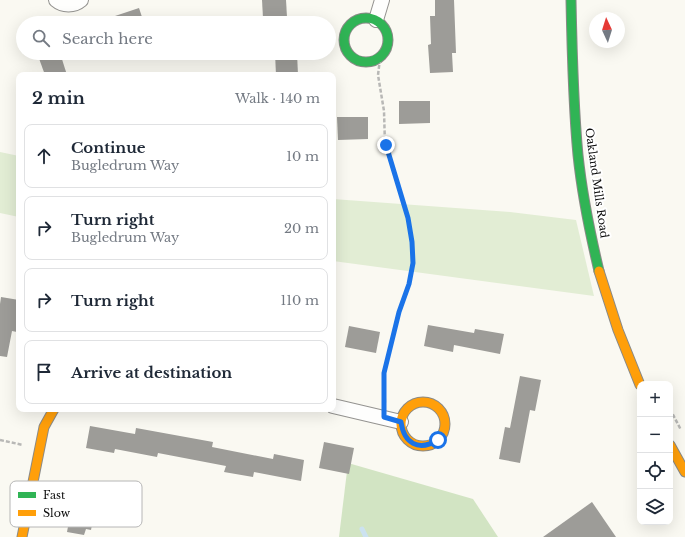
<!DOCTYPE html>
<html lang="en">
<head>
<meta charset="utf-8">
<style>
  body { margin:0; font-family:"Libre Baskerville",serif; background:#f6f6f7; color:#1f2937 }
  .controls { position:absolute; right:12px; bottom:12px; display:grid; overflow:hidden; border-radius:8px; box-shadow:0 4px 16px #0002 }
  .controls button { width:36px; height:36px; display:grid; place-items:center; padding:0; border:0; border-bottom:1px solid #e0e1e3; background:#fff; color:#1f2937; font:20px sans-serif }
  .compass { position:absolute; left:589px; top:12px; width:36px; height:36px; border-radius:50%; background:#fff; box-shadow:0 4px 16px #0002; rotate:356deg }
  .stop { position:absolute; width:12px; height:12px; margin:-9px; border:3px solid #1a73e8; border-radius:50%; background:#fff }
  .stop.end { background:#1a73e8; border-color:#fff; box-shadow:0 1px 4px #0008 }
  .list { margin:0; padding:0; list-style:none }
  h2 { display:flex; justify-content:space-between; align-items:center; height:52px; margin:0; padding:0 16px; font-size:17px }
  h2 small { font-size:13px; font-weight:400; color:#747a83 }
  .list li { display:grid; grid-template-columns:26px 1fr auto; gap:12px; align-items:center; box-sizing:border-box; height:64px; margin:0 8px 8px; padding:0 8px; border:1px solid #e0e1e3; border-radius:8px }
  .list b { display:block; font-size:15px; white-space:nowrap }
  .list p { margin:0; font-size:13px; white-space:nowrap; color:#747a83 }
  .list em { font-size:13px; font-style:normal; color:#747a83 }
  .icon { flex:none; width:22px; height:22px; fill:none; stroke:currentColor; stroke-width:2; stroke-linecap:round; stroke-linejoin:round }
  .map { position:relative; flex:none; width:685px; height:537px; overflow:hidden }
  .search { position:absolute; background:#fff; box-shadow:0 4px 16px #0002; left:16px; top:16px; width:320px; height:44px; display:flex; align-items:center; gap:10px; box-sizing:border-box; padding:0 14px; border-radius:22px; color:#747a83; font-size:15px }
  .panel { position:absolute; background:#fff; box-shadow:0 4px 16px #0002; left:16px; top:72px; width:320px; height:340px; border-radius:8px }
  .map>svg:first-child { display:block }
  .green { fill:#e2edd4 }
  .forest { fill:#d2e4c3 }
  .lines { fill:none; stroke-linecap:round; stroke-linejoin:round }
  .stream { stroke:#cce2f0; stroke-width:5 }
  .building { fill:#9d9c98 }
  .street-casing { stroke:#949390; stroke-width:16 }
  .fast-casing { stroke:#8a8a87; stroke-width:11 }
  .slow-casing { stroke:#8a8a87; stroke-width:11 }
  .path { stroke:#b8b8b6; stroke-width:2.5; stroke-dasharray:4 2; stroke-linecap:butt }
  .street { stroke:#fefefd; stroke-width:14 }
  .fast { stroke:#30b455; stroke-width:9 }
  .slow { stroke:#ff9f0a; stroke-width:9 }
  .route { stroke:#1a73e8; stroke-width:5 }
  .labels { text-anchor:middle; stroke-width:4; stroke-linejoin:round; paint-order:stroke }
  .street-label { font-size:11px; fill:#0d0d0d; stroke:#fff }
  .key { fill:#fff; stroke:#b6b6b6; stroke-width:1 }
  .key-label { font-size:11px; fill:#0d0d0d }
</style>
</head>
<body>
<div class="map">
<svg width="685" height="537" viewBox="0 0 685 537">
  <rect width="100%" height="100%" fill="#faf9f2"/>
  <g class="green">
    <polygon points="0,152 19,156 19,217 0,213"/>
    <polygon points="333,199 510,212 576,220 594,296 333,261"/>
  </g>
  <polygon class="forest" points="348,463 473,499 498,537 339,537"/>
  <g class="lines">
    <polyline class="stream" points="362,529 366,537"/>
  </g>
  <g class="building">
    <polygon points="262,0 286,0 287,17 263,18"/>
    <polygon points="435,0 454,0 456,53 452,53 453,72 430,73 428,45 431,44 430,16 435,16"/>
    <polygon points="139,8 144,23 103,23 103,20"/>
    <polygon points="37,53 60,53 67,75 45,75"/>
    <polygon points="275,53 297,53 298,75 276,75"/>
    <polygon points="399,101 430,101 430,123 399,124"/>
    <polygon points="337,117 368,117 368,139 338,140"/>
    <polygon points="1,297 19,300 19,320 17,332 12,331 7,357 0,356 0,304"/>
    <polygon points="428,325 474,333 475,329 504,334 500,354 454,345 453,352 424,346"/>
    <polygon points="349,326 380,332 376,353 345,347"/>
    <polygon points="520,376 541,380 535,411 530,410 520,463 499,459 505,427 510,428"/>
    <polygon points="90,426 135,434 136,428 213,442 212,447 273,459 274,454 304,460 301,481 254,472 253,477 224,472 226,466 158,453 157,457 115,449 114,453 86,448"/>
    <polygon points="324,442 354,448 349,474 319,468"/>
    <polygon points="592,502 616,537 543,537"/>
    <polygon points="72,505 95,509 91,530 86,529 84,535 67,532"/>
  </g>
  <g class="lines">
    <g class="street-casing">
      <g id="street">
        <path d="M56,0C63,6 74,6 81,0"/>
        <polyline points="376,20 382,0"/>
        <polyline points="333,406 401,422"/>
      </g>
    </g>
    <g class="fast-casing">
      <g id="fast">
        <path d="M571,0C572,52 573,103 578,155C582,194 590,233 599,271"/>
        <circle cx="366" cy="40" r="22"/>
      </g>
    </g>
    <g class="slow-casing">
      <g id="slow">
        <polyline points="599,271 618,330 640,385"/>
        <circle cx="423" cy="424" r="22"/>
        <polyline points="670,445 685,472"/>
        <polyline points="22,537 44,427 54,409"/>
      </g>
    </g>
    <g class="path">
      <polyline points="380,59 378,75 384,111 385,145 408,218 412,242 413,263 409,283 399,312 384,373 385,404"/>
      <polyline points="670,409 681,430"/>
      <polyline points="0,440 23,445"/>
    </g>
    <use href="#street" class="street"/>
    <use href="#fast" class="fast"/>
    <use href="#slow" class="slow"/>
  </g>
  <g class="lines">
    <path class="route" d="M386,145L408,218L412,242L413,263L409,284L399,312L384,373V417L401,422C404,443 418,452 438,440"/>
  </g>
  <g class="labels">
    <g class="street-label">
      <text transform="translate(597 183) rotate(82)" y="4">Oakland Mills Road</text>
    </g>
  </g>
  <rect x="10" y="481" width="132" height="46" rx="6" class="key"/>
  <rect x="18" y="492" width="18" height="6" fill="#30b455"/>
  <rect x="18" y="510" width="18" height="6" fill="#ff9f0a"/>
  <g class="key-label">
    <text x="43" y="499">Fast</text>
    <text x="43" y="517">Slow</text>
  </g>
</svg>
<div class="controls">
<button>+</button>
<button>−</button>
<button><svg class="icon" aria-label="locate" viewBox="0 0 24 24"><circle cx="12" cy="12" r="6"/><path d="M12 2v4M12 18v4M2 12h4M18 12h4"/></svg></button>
<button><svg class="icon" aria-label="layers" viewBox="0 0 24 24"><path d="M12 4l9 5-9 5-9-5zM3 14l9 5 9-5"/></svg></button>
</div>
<svg class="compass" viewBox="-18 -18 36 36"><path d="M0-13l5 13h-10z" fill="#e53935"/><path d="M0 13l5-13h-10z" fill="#747a83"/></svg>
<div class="stop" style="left:438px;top:440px"></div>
<div class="stop end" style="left:386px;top:145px"></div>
<div class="search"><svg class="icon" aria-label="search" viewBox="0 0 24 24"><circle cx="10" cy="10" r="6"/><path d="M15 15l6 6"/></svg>Search here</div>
<section class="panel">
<h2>2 min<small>Walk · 140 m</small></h2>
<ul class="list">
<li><svg class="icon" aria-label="ahead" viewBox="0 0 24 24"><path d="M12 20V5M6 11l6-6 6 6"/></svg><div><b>Continue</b><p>Bugledrum Way</p></div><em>10 m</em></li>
<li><svg class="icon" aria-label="right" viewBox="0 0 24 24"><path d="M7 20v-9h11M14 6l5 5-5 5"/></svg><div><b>Turn right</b><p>Bugledrum Way</p></div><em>20 m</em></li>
<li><svg class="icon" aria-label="right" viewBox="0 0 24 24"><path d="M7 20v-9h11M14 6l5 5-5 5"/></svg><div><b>Turn right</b></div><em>110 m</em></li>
<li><svg class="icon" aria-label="arrive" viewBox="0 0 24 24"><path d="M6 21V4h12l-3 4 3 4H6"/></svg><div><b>Arrive at destination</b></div></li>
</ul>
</section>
</div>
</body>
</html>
